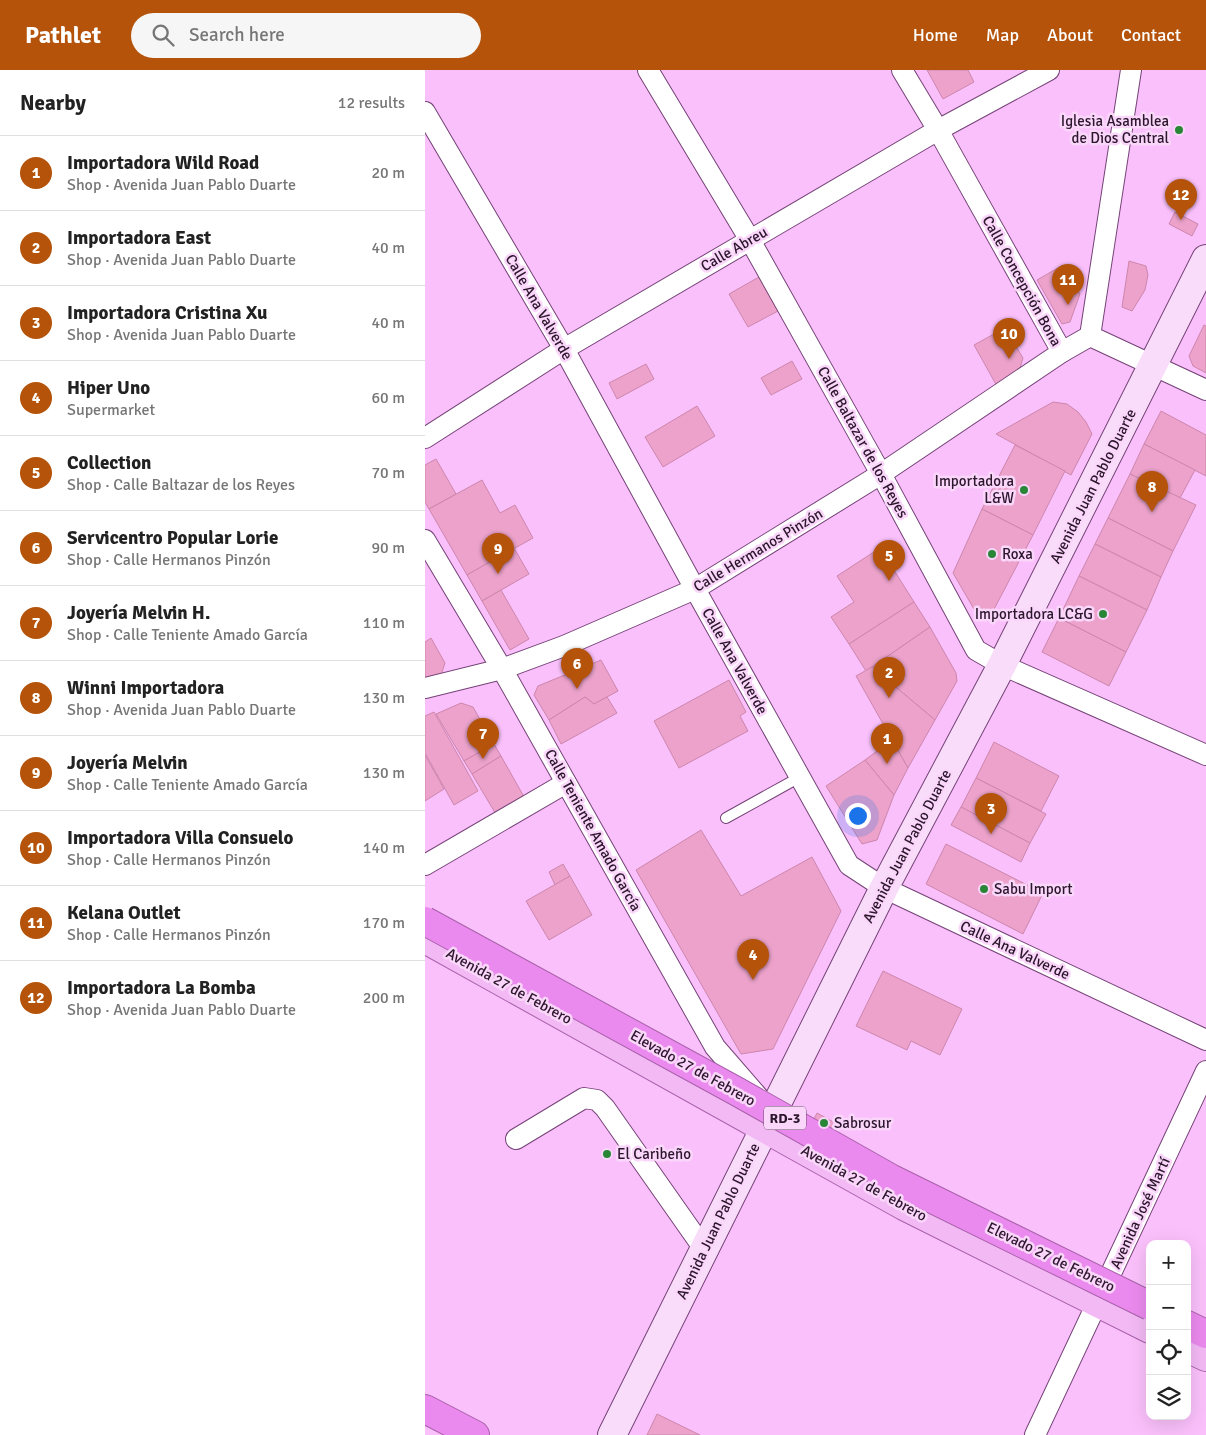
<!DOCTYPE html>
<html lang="en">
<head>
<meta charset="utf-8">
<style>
  body { margin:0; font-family:Signika,sans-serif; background:#f6f6f6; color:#222 }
  .controls { position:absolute; right:15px; bottom:15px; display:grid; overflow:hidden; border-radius:10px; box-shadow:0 5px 20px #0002 }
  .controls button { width:45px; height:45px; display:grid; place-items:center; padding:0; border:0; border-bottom:1px solid #e0e0e0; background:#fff; color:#222; font:25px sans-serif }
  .you { position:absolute; left:432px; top:745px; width:18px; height:18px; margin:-12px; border:4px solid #fff; border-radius:50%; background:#1a73e8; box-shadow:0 0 0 8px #1a73e833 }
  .badge { display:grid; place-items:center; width:32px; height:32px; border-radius:50%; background:#b45309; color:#fff; font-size:16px; font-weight:700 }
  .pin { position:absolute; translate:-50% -41px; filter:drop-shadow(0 1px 2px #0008) }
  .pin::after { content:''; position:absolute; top:26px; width:18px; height:15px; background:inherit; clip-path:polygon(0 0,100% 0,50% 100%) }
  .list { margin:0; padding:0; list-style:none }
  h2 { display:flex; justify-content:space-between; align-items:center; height:65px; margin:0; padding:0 20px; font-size:21px }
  h2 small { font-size:16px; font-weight:400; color:#767676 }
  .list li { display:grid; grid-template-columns:32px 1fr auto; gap:15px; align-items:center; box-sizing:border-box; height:75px; padding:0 20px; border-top:1px solid #e0e0e0 }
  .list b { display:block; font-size:19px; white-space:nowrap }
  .list p { margin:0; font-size:16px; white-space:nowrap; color:#767676 }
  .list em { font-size:16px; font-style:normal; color:#767676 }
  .icon { flex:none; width:28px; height:28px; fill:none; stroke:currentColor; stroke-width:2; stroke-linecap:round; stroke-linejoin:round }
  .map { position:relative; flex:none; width:781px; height:1365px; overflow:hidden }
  header { display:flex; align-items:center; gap:30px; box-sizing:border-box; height:70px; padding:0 25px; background:#b45309; color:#fff }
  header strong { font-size:24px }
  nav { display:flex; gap:28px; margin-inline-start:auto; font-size:18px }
  .search { width:350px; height:45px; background:#f6f6f6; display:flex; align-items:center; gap:12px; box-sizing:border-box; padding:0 18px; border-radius:28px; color:#767676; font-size:19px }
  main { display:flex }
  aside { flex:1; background:#fff }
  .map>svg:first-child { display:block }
  .building { fill:#eca2ca; stroke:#cd86ad }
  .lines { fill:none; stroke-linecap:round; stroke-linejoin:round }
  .lane-casing { stroke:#754377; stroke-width:12 }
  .street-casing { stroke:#754377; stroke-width:22 }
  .secondary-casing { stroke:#754377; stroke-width:30 }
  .primary-casing { stroke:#a861aa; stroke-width:30 }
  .highway-casing { stroke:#a861aa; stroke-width:30 }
  .lane { stroke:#fff; stroke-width:10 }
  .street { stroke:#fff; stroke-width:20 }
  .secondary { stroke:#f9dcfa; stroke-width:28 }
  .primary { stroke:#f3b9f5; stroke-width:28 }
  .highway { stroke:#eb8aee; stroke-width:28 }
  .highway-bridge-casing { stroke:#a861aa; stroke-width:30; stroke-linecap:butt }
  .highway-bridge { stroke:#eb8aee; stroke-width:28 }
  .poi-dot { fill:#298637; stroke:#fad7fa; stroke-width:2 }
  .labels { text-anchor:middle; stroke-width:5; stroke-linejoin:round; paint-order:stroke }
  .shield { fill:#fad7fa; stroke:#69506a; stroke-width:1 }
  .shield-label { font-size:14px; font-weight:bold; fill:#2b162c }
  .poi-label { font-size:15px; fill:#2b162c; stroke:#fad7fa; text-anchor:start }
  .street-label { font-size:15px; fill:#2b162c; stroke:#fad7fa }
</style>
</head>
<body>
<header>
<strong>Pathlet</strong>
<div class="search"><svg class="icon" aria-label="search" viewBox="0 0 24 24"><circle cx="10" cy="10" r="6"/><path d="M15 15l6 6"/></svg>Search here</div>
<nav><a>Home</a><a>Map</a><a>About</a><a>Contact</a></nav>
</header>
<main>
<aside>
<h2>Nearby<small>12 results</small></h2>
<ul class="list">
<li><span class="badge">1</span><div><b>Importadora Wild Road</b><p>Shop · Avenida Juan Pablo Duarte</p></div><em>20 m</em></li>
<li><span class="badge">2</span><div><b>Importadora East</b><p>Shop · Avenida Juan Pablo Duarte</p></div><em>40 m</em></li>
<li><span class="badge">3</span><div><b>Importadora Cristina Xu</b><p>Shop · Avenida Juan Pablo Duarte</p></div><em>40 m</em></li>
<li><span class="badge">4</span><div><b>Hiper Uno</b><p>Supermarket</p></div><em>60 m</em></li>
<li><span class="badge">5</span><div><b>Collection</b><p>Shop · Calle Baltazar de los Reyes</p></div><em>70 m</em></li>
<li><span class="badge">6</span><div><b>Servicentro Popular Lorie</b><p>Shop · Calle Hermanos Pinzón</p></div><em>90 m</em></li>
<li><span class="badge">7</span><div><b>Joyería Melvin H.</b><p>Shop · Calle Teniente Amado García</p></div><em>110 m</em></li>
<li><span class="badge">8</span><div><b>Winni Importadora</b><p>Shop · Avenida Juan Pablo Duarte</p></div><em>130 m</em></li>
<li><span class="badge">9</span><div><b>Joyería Melvin</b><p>Shop · Calle Teniente Amado García</p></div><em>130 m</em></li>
<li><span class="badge">10</span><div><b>Importadora Villa Consuelo</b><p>Shop · Calle Hermanos Pinzón</p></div><em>140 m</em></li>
<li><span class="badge">11</span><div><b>Kelana Outlet</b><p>Shop · Calle Hermanos Pinzón</p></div><em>170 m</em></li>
<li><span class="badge">12</span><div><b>Importadora La Bomba</b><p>Shop · Avenida Juan Pablo Duarte</p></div><em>200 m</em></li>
</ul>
</aside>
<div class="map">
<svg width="781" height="1365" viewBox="0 0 781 1365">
  <rect width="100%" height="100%" fill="#fac0fb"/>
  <g class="building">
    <polygon points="502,0 543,0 549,12 518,29"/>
    <polygon points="750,142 773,154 767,166 744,154"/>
    <polygon points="704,191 721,196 723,205 720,220 707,241 697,237"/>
    <polygon points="638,195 655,224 645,252 637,254 612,210"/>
    <polygon points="334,207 353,241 323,257 304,224"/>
    <polygon points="779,255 781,256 781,303 768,296 764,286"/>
    <polygon points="580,258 598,288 595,298 573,318 549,275"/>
    <polygon points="367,291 377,309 346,325 336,308"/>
    <polygon points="221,294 229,309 192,329 184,313"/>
    <polygon points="628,332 642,334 653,342 661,352 667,364 646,405 571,364"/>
    <polygon points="272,336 290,366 238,397 220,367"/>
    <polygon points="736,341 781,365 781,406 719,374"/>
    <polygon points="719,374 770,400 755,428 705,404"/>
    <polygon points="590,375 640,401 608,465 557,439"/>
    <polygon points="11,389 31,424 4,439 0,432 0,395"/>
    <polygon points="705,404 771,435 748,481 683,448"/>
    <polygon points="57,410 75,443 90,435 108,468 42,505 4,439"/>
    <polygon points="557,439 608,465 566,545 553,546 528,503"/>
    <polygon points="683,448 748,481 736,507 670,474"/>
    <polygon points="670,474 736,507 722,540 654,506"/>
    <polygon points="89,478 104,504 57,531 42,505"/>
    <polygon points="455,478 489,532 424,574 406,547 429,532 412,506"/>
    <polygon points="654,506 722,540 701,582 634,548"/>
    <polygon points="76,520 104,569 85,580 57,531"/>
    <polygon points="489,532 505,557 441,601 424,574"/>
    <polygon points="634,548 701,582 684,616 617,582"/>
    <polygon points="505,557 531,603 532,611 510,650 447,597"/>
    <polygon points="6,568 20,593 16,605 0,609 0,572"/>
    <polygon points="176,590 193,621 169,634 160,627 124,650 109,625 113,616"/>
    <polygon points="447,597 510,650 483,698 431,606"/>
    <polygon points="304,610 321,642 315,646 323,661 254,698 229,651"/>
    <polygon points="160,627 169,634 182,627 192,643 136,674 124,650"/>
    <polygon points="36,633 48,637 69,674 39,691 11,644"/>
    <polygon points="9,642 53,721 29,735 0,683 0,646"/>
    <polygon points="467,670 483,698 469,725 440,690"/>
    <polygon points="569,672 634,706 616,741 551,708"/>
    <polygon points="69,674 76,686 47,704 39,691"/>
    <polygon points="0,685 19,719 0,731"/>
    <polygon points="76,686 98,725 96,731 72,746 47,704"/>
    <polygon points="440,690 469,725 452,770 437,774 401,716"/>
    <polygon points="551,708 621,744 605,773 536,737"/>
    <polygon points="536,737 605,773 596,792 526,755"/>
    <polygon points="276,760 316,826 387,787 416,841 348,979 316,984 211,800"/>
    <polygon points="521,774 618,823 598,864 501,814"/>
    <polygon points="138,794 145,806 130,815 124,802"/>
    <polygon points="145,806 167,845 124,870 101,831"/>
    <polygon points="458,901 537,939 515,985 486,971 482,980 431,956"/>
    <polygon points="392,1043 410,1053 405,1063 387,1053"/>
    <polygon points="232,1344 275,1365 222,1365"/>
  </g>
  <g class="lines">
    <g class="lane-casing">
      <polyline id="lane" points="301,748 375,707"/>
    </g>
    <g class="street-casing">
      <g id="street">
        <polyline points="223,0 325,170 456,404 551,580 577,595 781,685"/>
        <polyline points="477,0 513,60 637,282 665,266 781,320"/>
        <polyline points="0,42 139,279 270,519 424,795 459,818 781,970"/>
        <polyline points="665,266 706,0"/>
        <polyline points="0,368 139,279 513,60 624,0"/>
        <polyline points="0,470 77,599 290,977 336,1030"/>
        <polyline points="0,618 77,599 139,576 270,519 456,404 637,282"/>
        <polyline points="0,795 141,713"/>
        <polyline points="91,1069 159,1028 172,1030 180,1038 279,1179"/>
        <polyline points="610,1365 781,1001"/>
      </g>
    </g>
    <g class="secondary-casing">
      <polyline id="secondary" points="187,1365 459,818 577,595 781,189"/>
    </g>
    <g class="primary-casing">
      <g id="primary">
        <polyline points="0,869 479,1136 725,1259"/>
        <polyline points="762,1278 781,1287"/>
      </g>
    </g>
    <g class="highway-casing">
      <g id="highway">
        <polyline points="762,1255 781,1264"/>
        <polyline points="0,1339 50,1365"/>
      </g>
    </g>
    <use href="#lane" class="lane"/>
    <use href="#street" class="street"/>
    <use href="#secondary" class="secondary"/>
    <use href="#primary" class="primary"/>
    <use href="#highway" class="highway"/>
    <g class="highway-bridge-casing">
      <polyline id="highway-bridge" points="0,851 311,1021 467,1109 725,1236"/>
    </g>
    <use href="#highway-bridge" class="highway-bridge"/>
  </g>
  <g class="poi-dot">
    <circle cx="754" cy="60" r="5"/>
    <circle cx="599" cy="420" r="5"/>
    <circle cx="567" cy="484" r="5"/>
    <circle cx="678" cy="544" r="5"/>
    <circle cx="559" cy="819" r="5"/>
    <circle cx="399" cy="1053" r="5"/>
    <circle cx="182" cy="1084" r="5"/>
  </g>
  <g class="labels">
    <rect class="shield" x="339" y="1036.5" width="42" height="23" rx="4"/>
    <g class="shield-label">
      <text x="360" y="1053">RD-3</text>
    </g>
    <g class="poi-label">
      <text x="744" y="56" text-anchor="end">Iglesia Asamblea<tspan x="744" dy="17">de Dios Central</tspan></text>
      <text x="589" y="416" text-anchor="end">Importadora<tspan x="589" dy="17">L&amp;W</tspan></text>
      <text x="577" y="489">Roxa</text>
      <text x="668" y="549" text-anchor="end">Importadora LC&amp;G</text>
      <text x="569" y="824">Sabu Import</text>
      <text x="409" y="1058">Sabrosur</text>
      <text x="192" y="1089">El Caribeño</text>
    </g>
    <g class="street-label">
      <text transform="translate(309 179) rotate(-30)" y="5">Calle Abreu</text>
      <text transform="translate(597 211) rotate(61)" y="5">Calle Concepción Bona</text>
      <text transform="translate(114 237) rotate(60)" y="5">Calle Ana Valverde</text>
      <text transform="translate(438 372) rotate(61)" y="5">Calle Baltazar de los Reyes</text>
      <text transform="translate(668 416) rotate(-63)" y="5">Avenida Juan Pablo Duarte</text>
      <text transform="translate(333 480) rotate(-31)" y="5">Calle Hermanos Pinzón</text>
      <text transform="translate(310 591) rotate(61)" y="5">Calle Ana Valverde</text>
      <text transform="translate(168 760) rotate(61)" y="5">Calle Teniente Amado García</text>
      <text transform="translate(482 776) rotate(-62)" y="5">Avenida Juan Pablo Duarte</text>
      <text transform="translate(590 880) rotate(25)" y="5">Calle Ana Valverde</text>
      <text transform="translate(84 916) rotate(29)" y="5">Avenida 27 de Febrero</text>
      <text transform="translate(268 998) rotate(29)" y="5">Elevado 27 de Febrero</text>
      <text transform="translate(439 1113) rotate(29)" y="5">Avenida 27 de Febrero</text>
      <text transform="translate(715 1143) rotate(-65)" y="5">Avenida José Martí</text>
      <text transform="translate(293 1151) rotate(-64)" y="5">Avenida Juan Pablo Duarte</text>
      <text transform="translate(626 1187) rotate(26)" y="5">Elevado 27 de Febrero</text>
    </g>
  </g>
</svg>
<div class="controls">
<button>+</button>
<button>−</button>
<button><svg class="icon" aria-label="locate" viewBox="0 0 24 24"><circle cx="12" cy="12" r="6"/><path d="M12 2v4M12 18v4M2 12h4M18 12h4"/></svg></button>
<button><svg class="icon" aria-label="layers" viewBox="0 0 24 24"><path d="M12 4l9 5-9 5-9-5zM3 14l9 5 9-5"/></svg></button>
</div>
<div class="you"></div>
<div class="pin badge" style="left:462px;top:694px">1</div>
<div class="pin badge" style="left:464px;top:628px">2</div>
<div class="pin badge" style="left:566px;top:764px">3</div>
<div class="pin badge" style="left:328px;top:910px">4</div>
<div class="pin badge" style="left:464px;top:511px">5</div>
<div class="pin badge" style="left:152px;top:619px">6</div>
<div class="pin badge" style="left:58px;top:689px">7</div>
<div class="pin badge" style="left:727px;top:442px">8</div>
<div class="pin badge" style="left:73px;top:504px">9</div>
<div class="pin badge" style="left:584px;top:289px">10</div>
<div class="pin badge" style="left:643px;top:235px">11</div>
<div class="pin badge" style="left:756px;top:150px">12</div>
</div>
</main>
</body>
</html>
